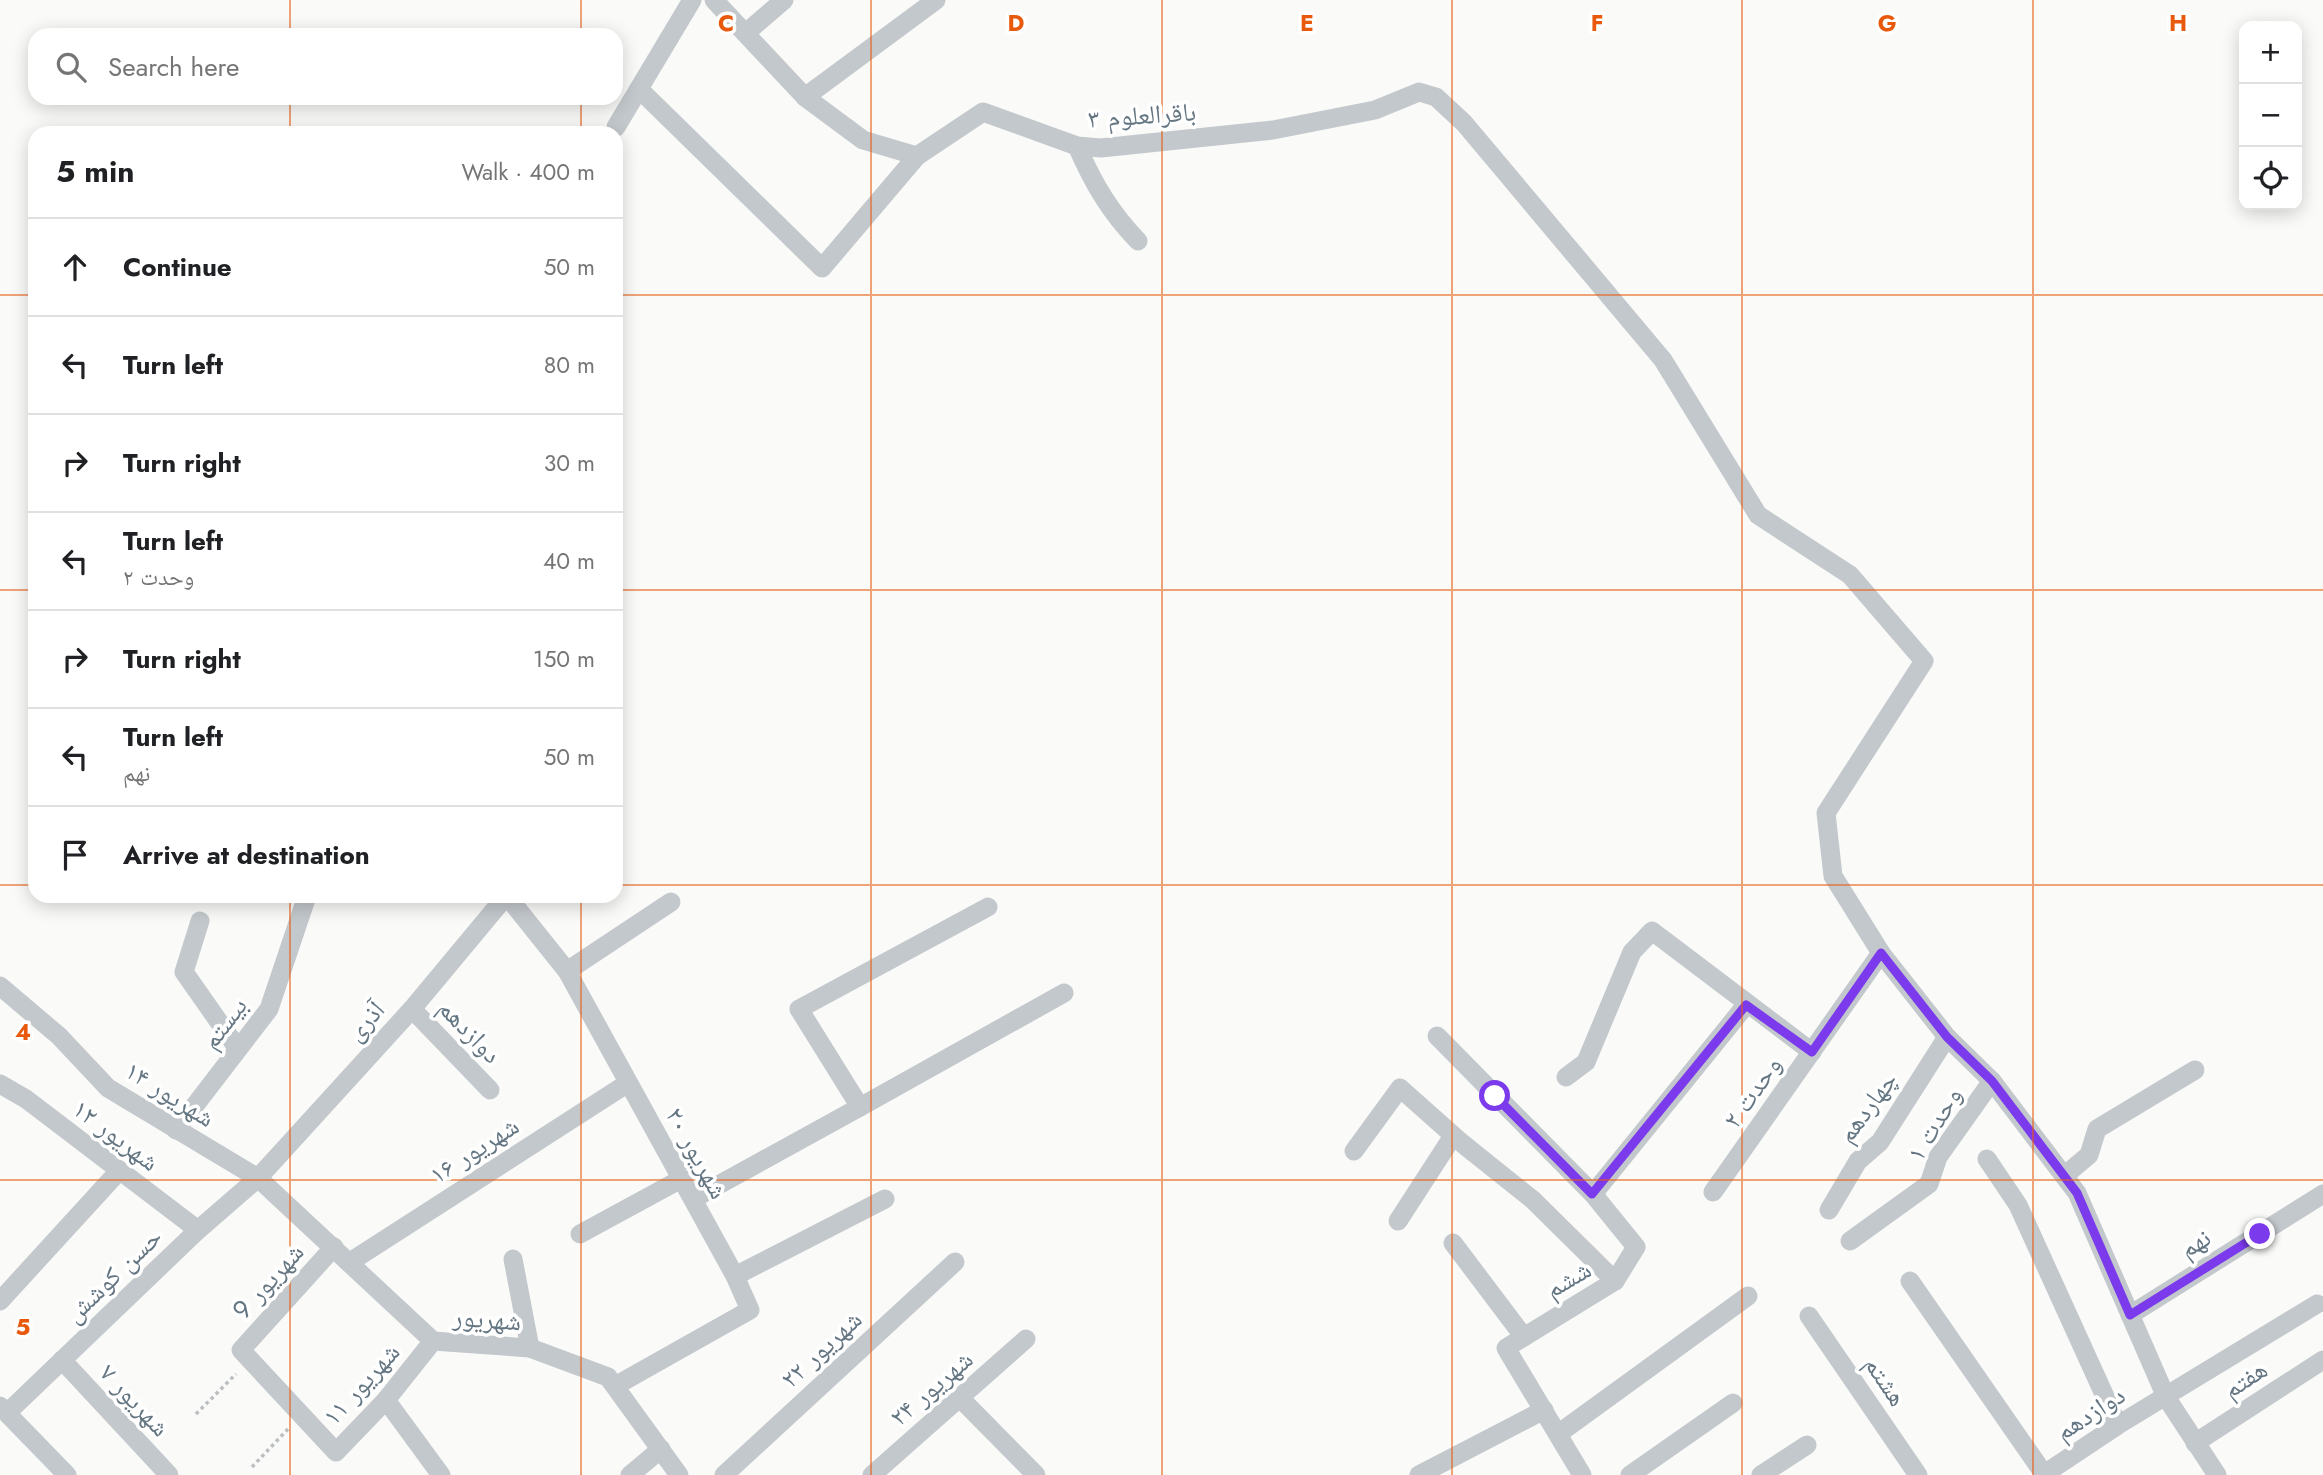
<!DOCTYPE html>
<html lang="en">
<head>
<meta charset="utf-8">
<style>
  body { margin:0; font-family:Jost,"Noto Naskh Arabic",sans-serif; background:#f6f6f6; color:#202124 }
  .controls { position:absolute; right:21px; top:21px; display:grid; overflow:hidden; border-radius:14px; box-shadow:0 4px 18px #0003 }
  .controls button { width:63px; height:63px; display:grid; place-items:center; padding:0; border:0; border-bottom:2px solid #e0e0e0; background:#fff; color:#202124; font:35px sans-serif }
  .stop { position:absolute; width:21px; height:21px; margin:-16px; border:5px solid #7c3aed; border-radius:50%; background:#fff }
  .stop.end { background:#7c3aed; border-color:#fff; box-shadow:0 2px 7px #0008 }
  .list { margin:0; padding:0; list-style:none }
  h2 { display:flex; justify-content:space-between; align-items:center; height:91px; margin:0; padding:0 28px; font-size:30px }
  h2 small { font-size:23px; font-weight:400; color:#757577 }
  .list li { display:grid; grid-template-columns:46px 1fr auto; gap:21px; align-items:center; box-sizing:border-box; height:98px; padding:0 28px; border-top:2px solid #e0e0e0 }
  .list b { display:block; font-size:26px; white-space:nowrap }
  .list p { margin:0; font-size:23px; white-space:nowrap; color:#757577 }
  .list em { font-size:23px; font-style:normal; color:#757577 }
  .icon { flex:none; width:38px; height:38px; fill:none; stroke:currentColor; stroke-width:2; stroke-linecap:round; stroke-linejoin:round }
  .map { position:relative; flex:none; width:2323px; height:1475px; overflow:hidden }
  .search { position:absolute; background:#fff; box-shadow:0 4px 18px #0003; left:28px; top:28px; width:595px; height:77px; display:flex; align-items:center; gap:18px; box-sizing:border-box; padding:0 24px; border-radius:21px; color:#757577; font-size:26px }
  .panel { position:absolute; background:#fff; box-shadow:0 4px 18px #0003; left:28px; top:126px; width:595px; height:777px; border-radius:21px }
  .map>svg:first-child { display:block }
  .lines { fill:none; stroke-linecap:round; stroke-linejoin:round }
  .path { stroke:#bbbfc2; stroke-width:3.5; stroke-dasharray:3.5 3.5; stroke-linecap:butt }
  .minor { stroke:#c3c8cc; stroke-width:19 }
  .route { stroke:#7c3aed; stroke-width:9 }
  .grid { fill:none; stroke:#e8590c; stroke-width:2; stroke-opacity:0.55 }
  .labels { text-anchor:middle; stroke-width:7; stroke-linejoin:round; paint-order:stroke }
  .street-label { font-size:26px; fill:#657683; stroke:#fff }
  .grid-label { font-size:23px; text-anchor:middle; font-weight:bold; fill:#e8590c; stroke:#fff; stroke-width:7; stroke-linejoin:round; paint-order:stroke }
</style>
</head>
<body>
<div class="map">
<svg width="2323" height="1475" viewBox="0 0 2323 1475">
  <rect width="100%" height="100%" fill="#fafaf8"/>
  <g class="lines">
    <g class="path">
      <polyline points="196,1414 236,1374"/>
      <polyline points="252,1467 288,1429"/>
    </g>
    <g class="minor">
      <polyline points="714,0 805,97 863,140 917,156 983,112 1077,146 1101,148 1273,130 1375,110 1419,92 1436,97 1464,123 1663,360 1758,515 1850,575 1924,661 1826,813 1833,876 1881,953 1947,1037 1992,1081 2077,1193 2166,1397 2217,1475"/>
      <polyline points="747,32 784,0"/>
      <polyline points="639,89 822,268 917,156"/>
      <polyline points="805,97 936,0"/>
      <polyline points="616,127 692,0"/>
      <path d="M1077,146C1093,183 1110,212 1138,241"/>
      <polyline points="507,896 567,971 735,1276 750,1310 615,1386"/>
      <polyline points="200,921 184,972 238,1049"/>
      <polyline points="567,971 671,902"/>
      <polyline points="0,986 59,1036 108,1088 258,1178 433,1341 530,1348 608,1377 679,1475"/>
      <polyline points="412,1009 490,1090"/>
      <polyline points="1437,1036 1593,1194"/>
      <polyline points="1566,1077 1586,1062 1632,952 1652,931 1812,1052"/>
      <polyline points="0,1084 26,1099 198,1230"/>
      <polyline points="860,1107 1064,993"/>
      <polyline points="176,1130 269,1009 307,896"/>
      <polyline points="1354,1151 1400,1088 1463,1144 1533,1200 1615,1281 1506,1348 1582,1475"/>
      <polyline points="1987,1159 2018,1205 2118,1425"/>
      <polyline points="2064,1176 2089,1155 2097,1129 2195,1070"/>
      <polyline points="1713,1192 1881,953"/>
      <polyline points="693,1199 860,1107 799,1009 988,907"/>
      <polyline points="1829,1210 1858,1161 1880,1142 1947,1037"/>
      <polyline points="1398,1221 1453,1136"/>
      <polyline points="580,1234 683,1178"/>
      <polyline points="1850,1241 1929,1184 1938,1157 1992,1081"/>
      <polyline points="1453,1243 1524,1337"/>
      <polyline points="334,1247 241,1350 336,1452 386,1400 433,1341"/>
      <polyline points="513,1259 530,1348"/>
      <polyline points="350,1262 628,1083"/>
      <polyline points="735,1276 885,1199"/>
      <polyline points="1615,1281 1636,1247 1593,1194 1746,1005"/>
      <polyline points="1910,1281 2044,1474"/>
      <polyline points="0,1301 119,1171"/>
      <polyline points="2130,1315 2323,1194"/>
      <polyline points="1809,1316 1918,1475"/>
      <polyline points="62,1360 169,1475"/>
      <polyline points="960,1398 1036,1475"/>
      <polyline points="386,1400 441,1475"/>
      <polyline points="0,1406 67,1475"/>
      <polyline points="7,1413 198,1230 258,1178 412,1009 506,896"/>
      <polyline points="1558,1434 1748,1296"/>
      <polyline points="2195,1443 2323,1360"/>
      <polyline points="630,1475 661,1449"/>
      <polyline points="724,1475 955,1262"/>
      <polyline points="872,1475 1026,1339"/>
      <polyline points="1419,1475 1544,1410"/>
      <polyline points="1630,1475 1733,1403"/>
      <polyline points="1761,1475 1807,1445"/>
      <polyline points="2043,1475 2118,1425 2317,1304"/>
    </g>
  </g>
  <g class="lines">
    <polyline class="route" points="1495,1096 1592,1194 1746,1005 1812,1052 1881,953 1947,1037 1992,1081 2077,1193 2130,1315 2260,1234"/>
  </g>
  <path class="grid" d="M290,0V35M581,0V35M871,0V1475M1162,0V1475M1452,0V1475M1742,0V1475M2033,0V1475M290,98V133M581,98V133M0,295H35M616,295H2323M0,590H35M616,590H2323M0,885H35M616,885H2323M290,896V1475M581,896V1475M0,1180H2323"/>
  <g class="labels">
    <g class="street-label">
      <text transform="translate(1142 115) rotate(-4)" y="9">باقرالعلوم ۳</text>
      <text transform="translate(365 1021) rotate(-48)" y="9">آذری</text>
      <text transform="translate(224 1023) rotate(-53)" y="9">بیستم</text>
      <text transform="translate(470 1031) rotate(46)" y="9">دوازدهم</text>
      <text transform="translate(1752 1092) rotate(-55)" y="9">وحدت ۲</text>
      <text transform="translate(170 1094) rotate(32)" y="9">شهریور ۱۴</text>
      <text transform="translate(1867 1107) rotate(-53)" y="9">چهاردهم</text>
      <text transform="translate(1934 1124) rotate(-59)" y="9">وحدت ۱</text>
      <text transform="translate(116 1135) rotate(37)" y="9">شهریور ۱۲</text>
      <text transform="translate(474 1150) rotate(-33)" y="9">شهریور ۱۶</text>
      <text transform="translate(697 1153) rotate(61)" y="9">شهریور ۲۰</text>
      <text transform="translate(2195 1243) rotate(-32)" y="9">نهم</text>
      <text transform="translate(113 1275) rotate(-44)" y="9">حسن کوشش</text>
      <text transform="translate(1568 1279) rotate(-31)" y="9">ششم</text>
      <text transform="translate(268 1281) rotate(-48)" y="9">شهریور 9</text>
      <text transform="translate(487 1319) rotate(4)" y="9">شهریور</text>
      <text transform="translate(821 1349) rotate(-43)" y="9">شهریور ۲۲</text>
      <text transform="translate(2245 1379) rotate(-33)" y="9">هفتم</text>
      <text transform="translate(1886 1381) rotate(56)" y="9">هشتم</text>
      <text transform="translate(361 1384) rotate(-48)" y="9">شهریور ۱۱</text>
      <text transform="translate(931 1388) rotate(-41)" y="9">شهریور ۲۴</text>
      <text transform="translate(135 1400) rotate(47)" y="9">شهریور ۷</text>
      <text transform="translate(2090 1413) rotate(-33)" y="9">دوازدهم</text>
    </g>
  </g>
  <g class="grid-label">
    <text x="726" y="31">C</text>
    <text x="1016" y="31">D</text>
    <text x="1307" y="31">E</text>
    <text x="1597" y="31">F</text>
    <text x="1887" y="31">G</text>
    <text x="2178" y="31">H</text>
    <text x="23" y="1040">4</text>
    <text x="23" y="1335">5</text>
  </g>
</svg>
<div class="controls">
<button>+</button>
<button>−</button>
<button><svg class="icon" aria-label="locate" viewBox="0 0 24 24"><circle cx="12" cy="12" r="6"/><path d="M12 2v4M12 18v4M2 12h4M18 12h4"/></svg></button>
</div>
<div class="stop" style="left:1495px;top:1096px"></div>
<div class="stop end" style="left:2260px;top:1234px"></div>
<div class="search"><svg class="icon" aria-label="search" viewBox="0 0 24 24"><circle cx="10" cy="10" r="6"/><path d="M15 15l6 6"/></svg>Search here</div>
<section class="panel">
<h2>5 min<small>Walk · 400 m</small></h2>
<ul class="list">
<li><svg class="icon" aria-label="ahead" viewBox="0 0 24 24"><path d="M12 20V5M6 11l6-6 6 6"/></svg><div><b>Continue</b></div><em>50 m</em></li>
<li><svg class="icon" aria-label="left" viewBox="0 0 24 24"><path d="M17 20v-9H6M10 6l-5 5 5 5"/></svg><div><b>Turn left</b></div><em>80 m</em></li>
<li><svg class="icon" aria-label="right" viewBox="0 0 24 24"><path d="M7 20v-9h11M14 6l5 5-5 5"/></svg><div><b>Turn right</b></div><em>30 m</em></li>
<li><svg class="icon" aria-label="left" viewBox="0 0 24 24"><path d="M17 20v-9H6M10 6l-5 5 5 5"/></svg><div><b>Turn left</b><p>وحدت ۲</p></div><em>40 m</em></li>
<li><svg class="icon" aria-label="right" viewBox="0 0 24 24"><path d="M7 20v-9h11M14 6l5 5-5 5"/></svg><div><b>Turn right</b></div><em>150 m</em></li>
<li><svg class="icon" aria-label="left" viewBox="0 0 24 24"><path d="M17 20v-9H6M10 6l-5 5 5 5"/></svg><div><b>Turn left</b><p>نهم</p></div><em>50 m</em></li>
<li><svg class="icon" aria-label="arrive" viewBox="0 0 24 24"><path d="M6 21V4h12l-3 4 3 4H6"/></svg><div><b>Arrive at destination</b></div></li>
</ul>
</section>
</div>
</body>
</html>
